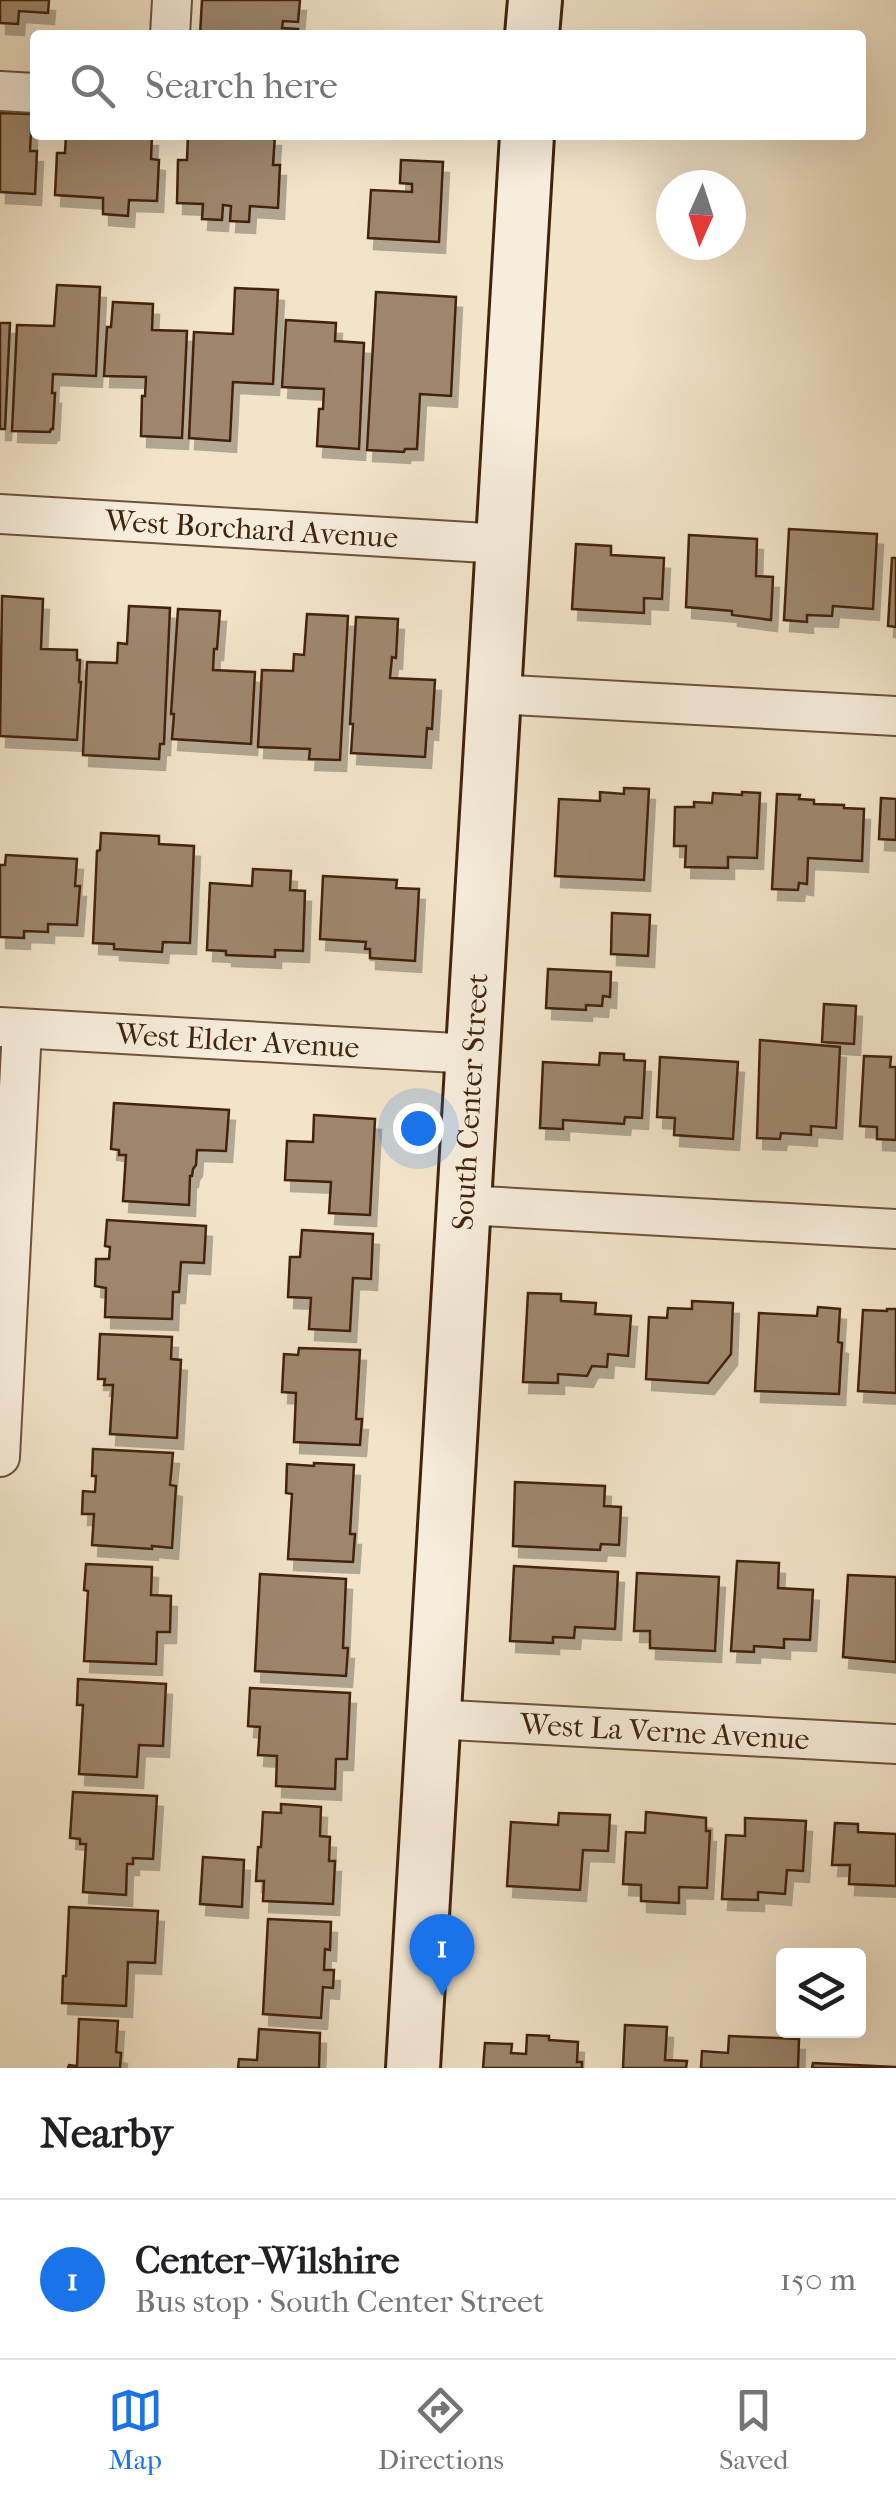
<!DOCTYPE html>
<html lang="en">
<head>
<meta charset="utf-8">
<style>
  body { margin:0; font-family:"IM FELL French Canon",serif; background:#f2f2f2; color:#202124 }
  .controls { position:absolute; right:30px; bottom:30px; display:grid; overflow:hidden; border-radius:10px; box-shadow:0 10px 40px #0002 }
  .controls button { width:90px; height:90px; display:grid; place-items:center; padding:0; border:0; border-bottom:2px solid #e0e0e0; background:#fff; color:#202124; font:50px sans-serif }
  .compass { position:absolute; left:656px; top:170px; width:90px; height:90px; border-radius:50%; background:#fff; box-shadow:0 10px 40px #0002; rotate:183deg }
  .you { position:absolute; left:418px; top:1128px; width:35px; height:35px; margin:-25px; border:8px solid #fff; border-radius:50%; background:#1a73e8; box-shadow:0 0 0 15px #1a73e833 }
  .badge { display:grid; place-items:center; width:65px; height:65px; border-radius:50%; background:#1a73e8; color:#fff; font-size:32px; font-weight:700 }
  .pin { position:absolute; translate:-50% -82px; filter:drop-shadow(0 2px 5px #0008) }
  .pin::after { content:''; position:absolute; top:52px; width:35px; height:30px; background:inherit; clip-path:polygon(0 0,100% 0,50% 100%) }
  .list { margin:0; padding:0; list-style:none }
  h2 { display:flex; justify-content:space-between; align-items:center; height:130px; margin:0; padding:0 40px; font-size:42px }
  h2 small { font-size:32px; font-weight:400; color:#757577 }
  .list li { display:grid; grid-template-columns:65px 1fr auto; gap:30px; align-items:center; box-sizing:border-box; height:160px; padding:0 40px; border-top:2px solid #e0e0e0 }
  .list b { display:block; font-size:38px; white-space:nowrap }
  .list p { margin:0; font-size:32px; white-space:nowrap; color:#757577 }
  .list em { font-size:32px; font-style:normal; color:#757577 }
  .icon { flex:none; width:55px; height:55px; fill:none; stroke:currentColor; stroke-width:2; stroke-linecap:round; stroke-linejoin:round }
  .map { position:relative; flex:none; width:896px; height:2068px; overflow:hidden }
  .search { position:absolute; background:#fff; box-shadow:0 10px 40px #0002; left:30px; right:30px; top:30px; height:110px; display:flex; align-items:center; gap:25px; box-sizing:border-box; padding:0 35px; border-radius:10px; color:#757577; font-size:38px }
  .sheet { height:290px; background:#fff }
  nav { display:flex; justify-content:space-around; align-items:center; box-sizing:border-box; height:140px; border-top:2px solid #e0e0e0; background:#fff; font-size:28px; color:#757577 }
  nav a { display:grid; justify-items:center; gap:5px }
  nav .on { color:#1a73e8 }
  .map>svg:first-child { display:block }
  .building { fill:#9e876e; stroke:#42230c; stroke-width:2.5; filter:url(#shadow) }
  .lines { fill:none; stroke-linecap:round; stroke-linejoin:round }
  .street-casing { stroke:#6e533b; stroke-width:42 }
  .secondary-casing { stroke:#42230c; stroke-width:58 }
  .street { stroke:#f7eddc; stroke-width:38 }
  .secondary { stroke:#f7eddc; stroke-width:52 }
  .labels { text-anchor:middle; stroke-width:10; stroke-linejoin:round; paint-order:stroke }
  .street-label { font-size:30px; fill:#42230c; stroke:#f7eddc }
</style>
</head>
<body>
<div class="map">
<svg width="896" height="2068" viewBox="0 0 896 2068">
  <defs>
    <filter id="shadow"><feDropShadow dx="6" dy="11" stdDeviation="0" flood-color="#0004"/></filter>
  </defs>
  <rect width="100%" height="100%" fill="#f2e4c9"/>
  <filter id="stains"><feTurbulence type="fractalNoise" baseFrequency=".002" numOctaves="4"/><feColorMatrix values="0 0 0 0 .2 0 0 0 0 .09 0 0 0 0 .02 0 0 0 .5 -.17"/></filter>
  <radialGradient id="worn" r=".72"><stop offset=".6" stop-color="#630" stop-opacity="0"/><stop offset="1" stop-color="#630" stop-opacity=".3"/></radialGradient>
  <g class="building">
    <polygon points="0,0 49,0 48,13 19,11 18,24 0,23"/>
    <polygon points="202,0 300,0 298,22 283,21 282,28 298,29 298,35 200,35"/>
    <polygon points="0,113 32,114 30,151 37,151 35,194 0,192"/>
    <polygon points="66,135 152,135 151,159 159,160 157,201 129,200 128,216 103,214 103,198 55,195 57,153 65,153"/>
    <polygon points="188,135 275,135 273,165 280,165 278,208 250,206 249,222 230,221 231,206 223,205 222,220 202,219 203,204 177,203 178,160 187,160"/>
    <polygon points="401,160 443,162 439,242 368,238 371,190 412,192 412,184 400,183"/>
    <polygon points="57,285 100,287 96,376 53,374 52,393 55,393 53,429 51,429 50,432 12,431 17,325 54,326"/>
    <polygon points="235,288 278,290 273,384 233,382 230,441 189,438 194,332 233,334"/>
    <polygon points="376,292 456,297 451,396 420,394 417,449 405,449 404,452 367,450"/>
    <polygon points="113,302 153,304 152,330 187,331 182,438 141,436 142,396 145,396 146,377 104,376 107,327 111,327"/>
    <polygon points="286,320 336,323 335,341 364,343 359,449 317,446 319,409 323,409 324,389 282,387"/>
    <polygon points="0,323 10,323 5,429 0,429"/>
    <polygon points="789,529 877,534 873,609 833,606 832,616 807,615 807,622 784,620"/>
    <polygon points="689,535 757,539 756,576 773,577 771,620 732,615 732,611 686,607"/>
    <polygon points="576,544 611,546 611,555 664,558 662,599 644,598 644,613 572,609"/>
    <polygon points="892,558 896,558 896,627 888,626"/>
    <polygon points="2,596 43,599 41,649 77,650 77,660 80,660 79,682 81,682 77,740 0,736"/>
    <polygon points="129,606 170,608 164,744 160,744 159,759 83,755 87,662 117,663 118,643 127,644"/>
    <polygon points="178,609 220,611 217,649 214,649 213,670 255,672 251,744 172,739 174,714 171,714"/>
    <polygon points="307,614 348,616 340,760 309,759 310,749 258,747 262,670 293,671 294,654 304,655"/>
    <polygon points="356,617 398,619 396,658 392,657 390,678 435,680 432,729 427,728 425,757 351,753 353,724 350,724"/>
    <polygon points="624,788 649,789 644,880 555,876 559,799 600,801 600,792 624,794"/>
    <polygon points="742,792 760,793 757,858 728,857 728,868 685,867 686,846 674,846 675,807 694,807 694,802 712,803 713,793 742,795"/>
    <polygon points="777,794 800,795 799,799 814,800 814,804 844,805 844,808 864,809 862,861 808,858 807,884 799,883 798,890 772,889"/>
    <polygon points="881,798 896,799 896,840 879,839"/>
    <polygon points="101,833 159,836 159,844 194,846 190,943 163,942 162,952 114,949 114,944 93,943 97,851 100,850"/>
    <polygon points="6,855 77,859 75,886 80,886 77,925 48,924 48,932 24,931 24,938 0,937 0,865 5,865"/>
    <polygon points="253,869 291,871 290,890 305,891 303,951 275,950 275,957 226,955 226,951 207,950 210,883 252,886"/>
    <polygon points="323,876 397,880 396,888 419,889 415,961 370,958 370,949 365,949 366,942 320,939"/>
    <polygon points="612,913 650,915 648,956 611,954"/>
    <polygon points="548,969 611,972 610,997 603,996 602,1006 586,1005 586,1010 546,1008"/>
    <polygon points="824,1004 856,1006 854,1044 822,1042"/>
    <polygon points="760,1040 840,1047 836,1128 811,1126 811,1135 781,1133 780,1139 757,1138"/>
    <polygon points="600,1053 624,1054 624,1060 645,1061 642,1118 625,1117 624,1124 563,1120 563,1129 540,1128 543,1062 599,1065"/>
    <polygon points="864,1056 891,1057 890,1067 896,1067 896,1140 877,1139 877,1127 860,1126"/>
    <polygon points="660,1057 738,1062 733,1139 674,1135 675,1118 657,1117"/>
    <polygon points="114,1103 229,1110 226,1151 197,1150 196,1165 193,1169 192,1176 190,1176 189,1205 123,1201 126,1155 119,1155 119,1150 111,1149"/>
    <polygon points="314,1115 375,1119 370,1215 329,1213 331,1182 285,1180 287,1141 313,1142"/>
    <polygon points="107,1220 206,1226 204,1263 181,1262 179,1292 173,1292 172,1319 105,1317 106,1288 95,1286 96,1259 109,1259 110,1247 105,1246"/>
    <polygon points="302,1230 373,1234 371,1279 353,1278 350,1331 309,1329 311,1298 288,1297 290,1257 300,1257"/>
    <polygon points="528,1293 561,1294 561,1301 596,1303 595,1314 631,1316 628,1356 608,1354 607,1367 592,1366 587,1376 558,1374 558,1383 523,1382"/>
    <polygon points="692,1301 733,1303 731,1354 708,1383 646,1379 649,1317 667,1318 668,1308 692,1309"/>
    <polygon points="818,1307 840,1309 838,1342 842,1343 839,1394 755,1391 759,1313 817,1316"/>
    <polygon points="887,1309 896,1309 896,1393 858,1391 863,1310 887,1311"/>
    <polygon points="100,1334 172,1337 171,1359 181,1360 177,1438 110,1434 113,1385 104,1385 105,1379 98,1379"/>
    <polygon points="299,1348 360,1350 356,1419 362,1419 360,1445 294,1442 296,1393 282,1392 284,1354 298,1355"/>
    <polygon points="93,1449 173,1453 170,1485 176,1486 172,1548 152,1546 152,1549 92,1545 94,1514 82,1514 83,1491 95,1492 96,1476 92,1476"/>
    <polygon points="314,1463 354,1465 350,1534 355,1534 353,1562 288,1559 292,1494 286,1493 287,1464 314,1466"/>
    <polygon points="515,1482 605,1486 604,1506 621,1507 619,1545 601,1544 600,1550 513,1546"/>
    <polygon points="737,1561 779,1563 778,1588 813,1590 810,1640 784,1639 784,1648 754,1646 754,1652 731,1651"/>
    <polygon points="86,1564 152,1567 151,1595 171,1596 170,1632 157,1632 156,1664 84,1661 88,1591 84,1590"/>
    <polygon points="514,1566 618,1572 615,1629 575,1627 574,1638 553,1637 553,1643 510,1641"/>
    <polygon points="637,1573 719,1577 715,1651 650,1648 650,1631 634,1631"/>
    <polygon points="260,1574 346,1579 343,1648 348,1648 346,1676 255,1671"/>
    <polygon points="848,1575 896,1577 896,1662 843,1657"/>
    <polygon points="78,1679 166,1684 163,1746 139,1745 137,1777 79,1774 83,1705 77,1705"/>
    <polygon points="250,1688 350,1693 347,1759 336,1759 335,1789 276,1786 277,1756 258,1755 260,1727 248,1726"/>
    <polygon points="73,1792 157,1796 153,1859 133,1858 133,1864 127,1864 126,1895 83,1892 86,1844 80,1844 80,1839 70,1838"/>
    <polygon points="281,1804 321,1807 320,1836 330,1837 329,1861 335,1861 333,1904 263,1901 264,1881 256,1881 258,1847 261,1847 263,1812 281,1813"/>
    <polygon points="646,1812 706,1818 706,1831 710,1831 707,1888 679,1887 679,1903 641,1901 641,1885 623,1884 626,1832 645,1833"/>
    <polygon points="559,1813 610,1815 608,1851 583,1850 580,1890 507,1886 511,1822 558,1825"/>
    <polygon points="745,1818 806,1821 803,1871 787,1870 785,1894 758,1892 758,1900 722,1899 726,1835 745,1836"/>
    <polygon points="835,1823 858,1824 858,1832 896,1834 896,1886 849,1884 850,1865 832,1865"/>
    <polygon points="203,1857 244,1860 242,1907 200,1904"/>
    <polygon points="69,1907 158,1911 155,1963 128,1962 126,2006 62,2003 63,1976 66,1976"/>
    <polygon points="268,1919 331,1922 330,1950 325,1949 324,1970 334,1970 333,1988 323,1987 321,2018 263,2014"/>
    <polygon points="79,2019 118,2021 116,2052 121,2053 120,2068 68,2068 69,2065 77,2066"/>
    <polygon points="625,2025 667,2027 665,2060 687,2061 686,2068 623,2068"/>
    <polygon points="259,2029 320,2033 319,2068 238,2068 239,2059 257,2060"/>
    <polygon points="527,2035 549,2036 549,2040 578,2042 577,2062 582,2062 582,2068 483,2068 485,2043 512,2044 511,2053 526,2054"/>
    <polygon points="729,2036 799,2039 798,2068 701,2068 702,2051 728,2053"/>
    <polygon points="813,2063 896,2067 896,2068 812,2068"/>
  </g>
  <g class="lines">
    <g class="street-casing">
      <g id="street">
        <polyline points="170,35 172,0"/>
        <polyline points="0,91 35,93"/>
        <path id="s1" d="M0,514L503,544"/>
        <polyline points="494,694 896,716"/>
        <path id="s2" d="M0,1027L473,1054"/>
        <polyline points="464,1205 896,1229"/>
        <polyline points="0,1457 22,1029"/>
        <path id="s3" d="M433,1719L896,1744"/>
      </g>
    </g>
    <g class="secondary-casing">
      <g id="secondary">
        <polyline points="532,35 535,0"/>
        <path id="s4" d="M413,2068L527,135"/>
      </g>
    </g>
    <use href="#street" class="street"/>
    <use href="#secondary" class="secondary"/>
  </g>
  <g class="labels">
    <g class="street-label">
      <text dy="10" stroke="none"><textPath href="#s1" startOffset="252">West Borchard Avenue</textPath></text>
      <text dy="10" stroke="none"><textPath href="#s2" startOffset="238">West Elder Avenue</textPath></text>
      <text dy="10" stroke="none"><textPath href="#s4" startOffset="968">South Center Street</textPath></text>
      <text dy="10" stroke="none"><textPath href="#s3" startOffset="232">West La Verne Avenue</textPath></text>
    </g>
  </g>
  <rect width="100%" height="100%" filter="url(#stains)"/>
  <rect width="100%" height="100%" fill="url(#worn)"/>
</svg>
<div class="controls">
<button><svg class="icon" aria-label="layers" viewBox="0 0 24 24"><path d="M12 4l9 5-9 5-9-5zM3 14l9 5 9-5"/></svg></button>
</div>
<svg class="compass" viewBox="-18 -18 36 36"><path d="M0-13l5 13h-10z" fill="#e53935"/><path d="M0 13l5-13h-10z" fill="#757577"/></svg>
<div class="you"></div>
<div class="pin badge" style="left:442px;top:1996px">1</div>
<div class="search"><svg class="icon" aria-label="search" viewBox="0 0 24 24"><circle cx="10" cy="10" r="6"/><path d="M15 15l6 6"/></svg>Search here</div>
</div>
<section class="sheet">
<h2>Nearby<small></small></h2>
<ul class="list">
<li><span class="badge">1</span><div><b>Center-Wilshire</b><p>Bus stop · South Center Street</p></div><em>150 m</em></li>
</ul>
</section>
<nav>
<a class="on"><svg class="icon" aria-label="map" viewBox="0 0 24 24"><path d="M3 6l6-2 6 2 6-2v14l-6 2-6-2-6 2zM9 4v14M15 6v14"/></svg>Map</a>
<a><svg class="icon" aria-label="directions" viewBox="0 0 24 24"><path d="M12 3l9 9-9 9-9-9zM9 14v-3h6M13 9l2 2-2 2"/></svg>Directions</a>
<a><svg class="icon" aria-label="saved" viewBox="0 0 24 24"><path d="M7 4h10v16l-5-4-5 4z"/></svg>Saved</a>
</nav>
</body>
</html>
